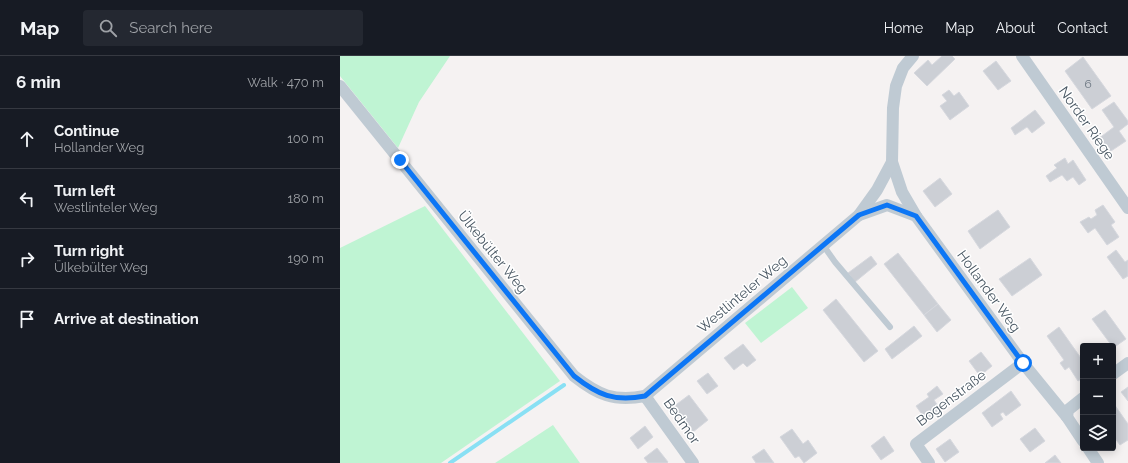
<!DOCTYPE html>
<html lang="en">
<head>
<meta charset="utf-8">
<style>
  body { margin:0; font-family:Raleway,sans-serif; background:#242831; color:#f1f3f6 }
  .controls { position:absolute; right:12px; bottom:12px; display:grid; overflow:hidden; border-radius:4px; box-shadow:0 2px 10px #0003 }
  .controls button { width:36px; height:36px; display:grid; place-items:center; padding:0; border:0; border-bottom:1px solid #363941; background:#171b24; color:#f1f3f6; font:20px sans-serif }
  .stop { position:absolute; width:12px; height:12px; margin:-9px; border:3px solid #0c76f5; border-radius:50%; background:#fff }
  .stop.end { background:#0c76f5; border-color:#fff; box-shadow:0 1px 4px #0008 }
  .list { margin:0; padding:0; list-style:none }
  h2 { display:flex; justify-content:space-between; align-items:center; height:52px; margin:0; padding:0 16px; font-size:17px }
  h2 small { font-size:13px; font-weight:400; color:#9ea1a6 }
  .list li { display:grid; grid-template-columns:26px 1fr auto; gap:12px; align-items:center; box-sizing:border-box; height:60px; padding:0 16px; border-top:1px solid #363941 }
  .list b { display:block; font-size:15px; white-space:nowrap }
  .list p { margin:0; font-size:13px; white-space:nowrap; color:#9ea1a6 }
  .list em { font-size:13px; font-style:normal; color:#9ea1a6 }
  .icon { flex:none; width:22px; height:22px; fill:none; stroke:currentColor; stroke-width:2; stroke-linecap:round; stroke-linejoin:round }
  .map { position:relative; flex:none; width:788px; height:407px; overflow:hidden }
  header { display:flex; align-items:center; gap:24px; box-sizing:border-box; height:56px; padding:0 20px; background:#171b24; border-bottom:1px solid #363941 }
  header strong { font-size:19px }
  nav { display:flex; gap:22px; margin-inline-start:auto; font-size:14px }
  .search { width:280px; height:36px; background:#242831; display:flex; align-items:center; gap:10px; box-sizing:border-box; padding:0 14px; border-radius:4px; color:#9ea1a6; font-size:15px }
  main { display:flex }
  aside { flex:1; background:#171b24 }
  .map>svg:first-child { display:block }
  .green { fill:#bff4d3 }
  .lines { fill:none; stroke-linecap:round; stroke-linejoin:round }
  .stream { stroke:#89e0f4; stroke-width:4 }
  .building { fill:#cccfd5; stroke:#d6d8de }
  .lane { stroke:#bfcad3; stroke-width:6 }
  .street { stroke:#bfcad3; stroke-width:12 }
  .route { stroke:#0c76f5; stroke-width:5 }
  .labels { text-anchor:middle; stroke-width:3; stroke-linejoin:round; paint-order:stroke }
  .number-label { font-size:12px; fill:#69747f }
  .street-label { font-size:14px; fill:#485662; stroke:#fff }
</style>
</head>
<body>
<header>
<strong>Map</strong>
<div class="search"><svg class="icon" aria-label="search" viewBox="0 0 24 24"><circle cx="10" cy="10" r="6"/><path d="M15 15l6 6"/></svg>Search here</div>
<nav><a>Home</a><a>Map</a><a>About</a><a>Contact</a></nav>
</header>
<main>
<aside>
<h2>6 min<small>Walk · 470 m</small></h2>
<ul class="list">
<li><svg class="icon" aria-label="ahead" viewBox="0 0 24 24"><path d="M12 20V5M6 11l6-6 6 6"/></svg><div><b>Continue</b><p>Hollander Weg</p></div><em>100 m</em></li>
<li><svg class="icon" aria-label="left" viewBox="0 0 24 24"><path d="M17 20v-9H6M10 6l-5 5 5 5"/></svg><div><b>Turn left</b><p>Westlinteler Weg</p></div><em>180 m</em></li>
<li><svg class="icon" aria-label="right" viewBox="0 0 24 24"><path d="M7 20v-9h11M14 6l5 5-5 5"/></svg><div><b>Turn right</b><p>Ülkebülter Weg</p></div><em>190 m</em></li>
<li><svg class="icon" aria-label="arrive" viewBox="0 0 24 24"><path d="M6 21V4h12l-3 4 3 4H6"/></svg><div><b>Arrive at destination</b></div></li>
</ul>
</aside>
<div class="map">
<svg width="788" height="407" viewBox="0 0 788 407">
  <rect width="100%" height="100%" fill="#f5f2f2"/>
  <g class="green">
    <polygon points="0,0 110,0 79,46 58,92 0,20"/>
    <polygon points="85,150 220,325 101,407 0,407 0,192"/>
    <polygon points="452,231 468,252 421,287 405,267"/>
    <polygon points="213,369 240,407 155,407"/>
  </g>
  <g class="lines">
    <polyline class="stream" points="110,407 224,329"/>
  </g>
  <g class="building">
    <polygon points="602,0 612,0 615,3 587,30 574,17 588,4 592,9"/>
    <polygon points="743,1 771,40 752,53 725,15"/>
    <polygon points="656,5 671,25 658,34 643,15"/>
    <polygon points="609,34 614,40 619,36 629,50 610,64 600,50 607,45 602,39"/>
    <polygon points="774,46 788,65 788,68 779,75 786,85 768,97 758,83 774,71 762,54"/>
    <polygon points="695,54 705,67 692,77 687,71 675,79 671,72"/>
    <polygon points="725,102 728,108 733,104 746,124 739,129 733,121 727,125 722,119 710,126 706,120 717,112 714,109"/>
    <polygon points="600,122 612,138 595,151 583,135"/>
    <polygon points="763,149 775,166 771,169 779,181 767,189 755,172 748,177 740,166 749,161 751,163 757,159 755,154"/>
    <polygon points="658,154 670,171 640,193 628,175"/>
    <polygon points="776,194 785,206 788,204 788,220 783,223 767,201"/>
    <polygon points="558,197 598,248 584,259 544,208"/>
    <polygon points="531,200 537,208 515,226 508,217"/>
    <polygon points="690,202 702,219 672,240 659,223"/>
    <polygon points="496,243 538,295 524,306 483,254"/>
    <polygon points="598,248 611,264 597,276 584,259"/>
    <polygon points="765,254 786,283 773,292 773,290 772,290 752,263"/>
    <polygon points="574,270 582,280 552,303 545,293"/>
    <polygon points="719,271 743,305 743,322 738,325 729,311 725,314 720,307 724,304 707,280"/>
    <polygon points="403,288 416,304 407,311 403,307 394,314 384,302"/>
    <polygon points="641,296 652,310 640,320 629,305"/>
    <polygon points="368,317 378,330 367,338 357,325"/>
    <polygon points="597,330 603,338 594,344 600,353 586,364 576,350 589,341 587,338"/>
    <polygon points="788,331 788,345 781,336"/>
    <polygon points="671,335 681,349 666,360 663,356 660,358 663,363 652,371 642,357"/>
    <polygon points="349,339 368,364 353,376 333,351"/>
    <polygon points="774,348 788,368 788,384 780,389 774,381 773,381"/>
    <polygon points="305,370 313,381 298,393 290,382"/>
    <polygon points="695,372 705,385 690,396 680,383"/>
    <polygon points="452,373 463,388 468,384 477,397 464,407 459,400 455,402 440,381"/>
    <polygon points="544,380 554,395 541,404 531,390"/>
    <polygon points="610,383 619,396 605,406 596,393"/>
    <polygon points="317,392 328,406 327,407 308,407 304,402"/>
    <polygon points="424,393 434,407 416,407 412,401"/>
    <polygon points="715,399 721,407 705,407"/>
  </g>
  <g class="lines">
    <polyline class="lane" points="483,189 495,206 550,271"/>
    <g class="street">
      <polyline points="573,0 563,12 556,30 553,52 552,106 562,136 576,160 683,307 727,361 743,385"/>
      <polyline points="682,0 788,152"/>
      <path d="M0,30L234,320C258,339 274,346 305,340L519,159L537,134L552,106"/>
      <polyline points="519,159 547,149 576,160"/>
      <polyline points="773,318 788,307"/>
      <polyline points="305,340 353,407"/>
      <polyline points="727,361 728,354 743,342"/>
      <polyline points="748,392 758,407"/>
      <polyline points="589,407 576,388 683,307"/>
    </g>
  </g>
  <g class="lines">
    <path class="route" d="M60,104L234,320C258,339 274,346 305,340L519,159L547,149L576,160L683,307"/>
  </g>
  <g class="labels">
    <g class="number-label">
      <text x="748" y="32">6</text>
    </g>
    <g class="street-label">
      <text transform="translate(747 67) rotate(55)" y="5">Norder Riege</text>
      <text transform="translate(153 196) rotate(51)" y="5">Ülkebülter Weg</text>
      <text transform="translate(649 235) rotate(54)" y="5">Hollander Weg</text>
      <text transform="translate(402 238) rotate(-40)" y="5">Westlinteler Weg</text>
      <text transform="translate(611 342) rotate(-37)" y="5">Bogenstraße</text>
      <text transform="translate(342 365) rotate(55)" y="5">Bedmor</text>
    </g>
  </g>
</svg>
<div class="controls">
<button>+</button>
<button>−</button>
<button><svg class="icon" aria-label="layers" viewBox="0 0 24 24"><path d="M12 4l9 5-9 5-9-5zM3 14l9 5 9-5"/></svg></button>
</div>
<div class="stop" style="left:683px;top:307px"></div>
<div class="stop end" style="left:60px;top:104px"></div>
</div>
</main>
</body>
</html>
